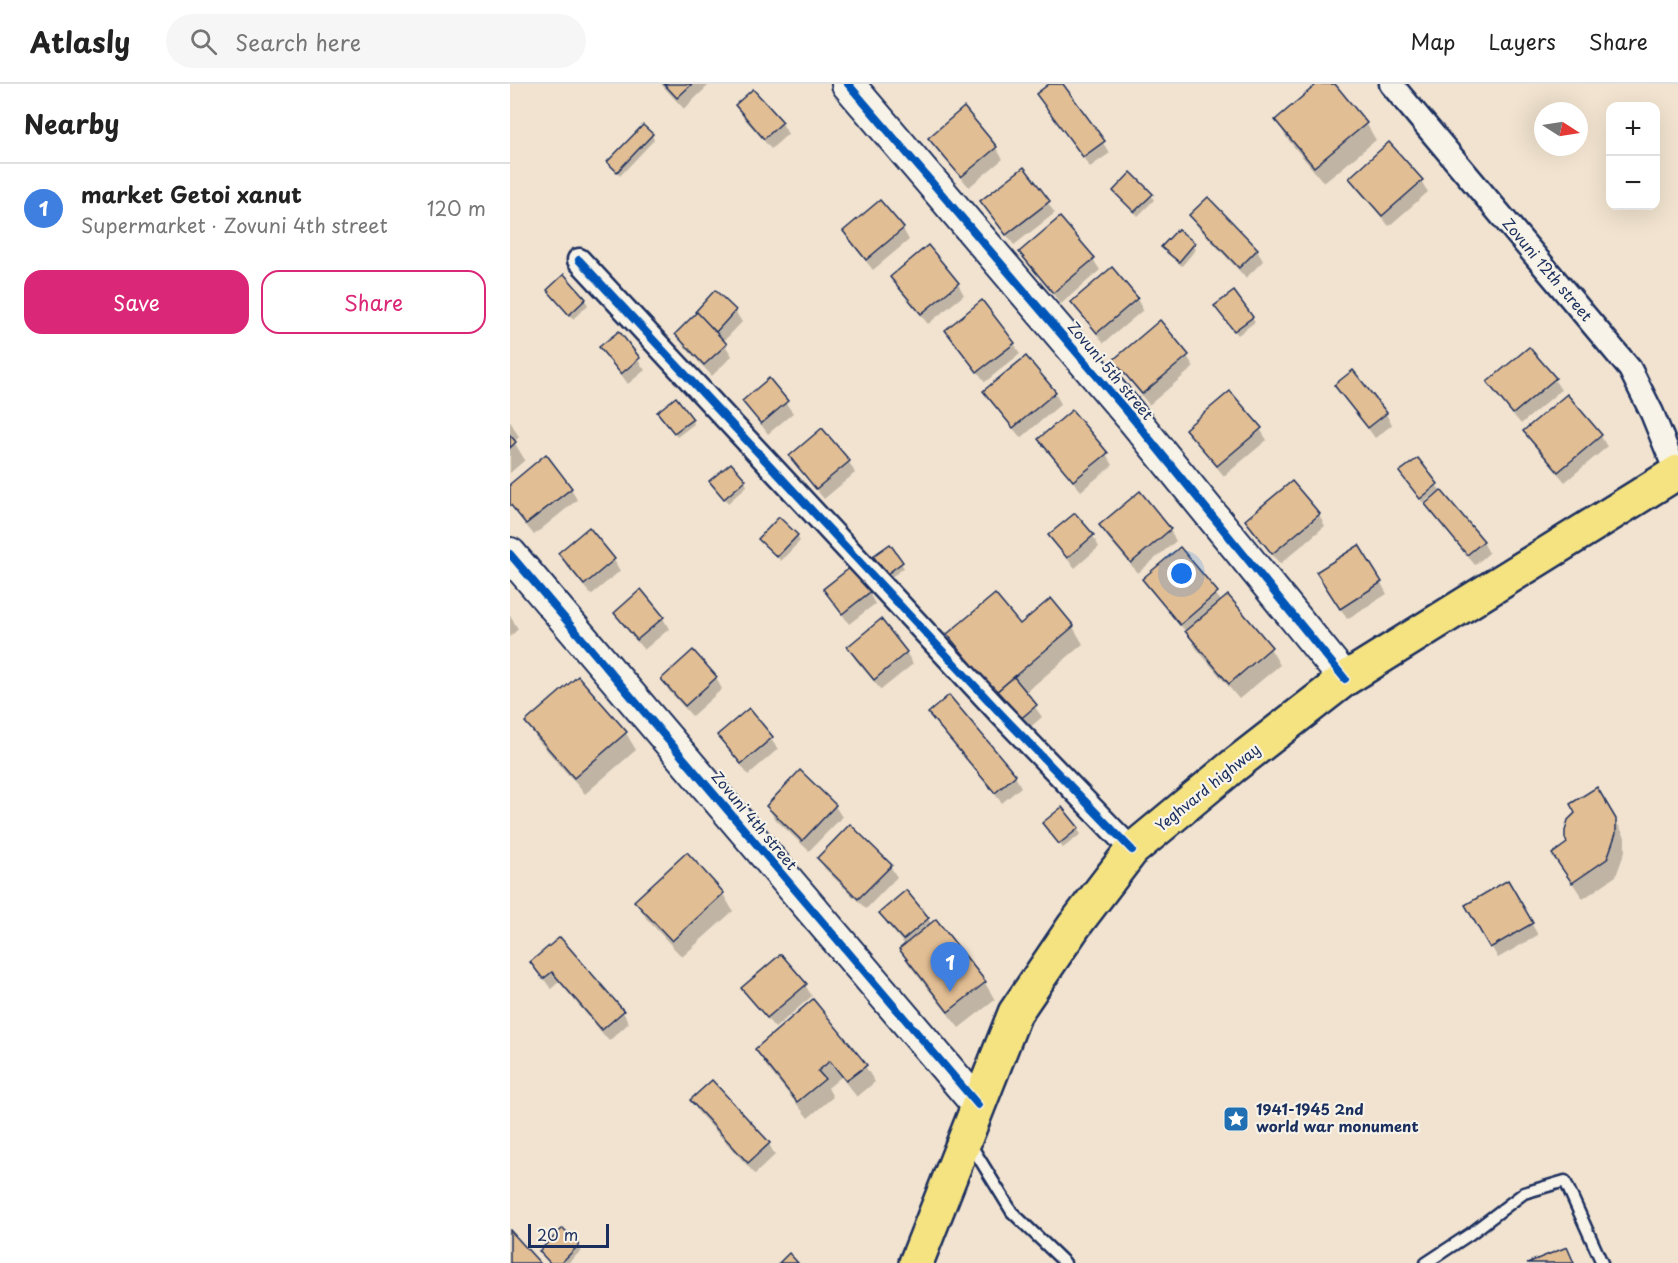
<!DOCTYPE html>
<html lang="en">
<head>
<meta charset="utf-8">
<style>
  body { margin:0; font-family:"Playpen Sans",sans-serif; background:#f6f6f6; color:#222 }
  .controls { position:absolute; right:18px; top:18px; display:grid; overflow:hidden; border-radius:12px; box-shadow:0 6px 24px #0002 }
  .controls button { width:54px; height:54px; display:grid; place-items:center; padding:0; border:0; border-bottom:2px solid #e0e0e0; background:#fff; color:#222; font:30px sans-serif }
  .compass { position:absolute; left:1024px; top:18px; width:54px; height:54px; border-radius:50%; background:#fff; box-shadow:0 6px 24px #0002; rotate:102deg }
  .scale { position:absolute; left:18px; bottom:15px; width:81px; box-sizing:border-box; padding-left:6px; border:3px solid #1b2f5e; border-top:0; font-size:16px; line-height:21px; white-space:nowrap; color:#1b2f5e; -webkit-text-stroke:4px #f7f3e8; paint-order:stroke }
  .you { position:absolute; left:672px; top:490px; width:21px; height:21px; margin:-15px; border:4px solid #fff; border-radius:50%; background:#1a73e8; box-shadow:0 0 0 9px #1a73e833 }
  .badge { display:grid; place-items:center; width:39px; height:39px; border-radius:50%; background:#db2777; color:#fff; font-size:20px; font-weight:700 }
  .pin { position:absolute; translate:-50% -50px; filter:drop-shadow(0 2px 3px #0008) }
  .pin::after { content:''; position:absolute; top:32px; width:21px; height:18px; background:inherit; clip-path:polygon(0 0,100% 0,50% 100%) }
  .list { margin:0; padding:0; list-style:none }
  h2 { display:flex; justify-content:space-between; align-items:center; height:78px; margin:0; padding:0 24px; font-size:26px }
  h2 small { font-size:20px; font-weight:400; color:#767676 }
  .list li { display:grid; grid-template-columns:39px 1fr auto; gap:18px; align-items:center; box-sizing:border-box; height:90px; padding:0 24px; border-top:2px solid #e0e0e0 }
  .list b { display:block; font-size:22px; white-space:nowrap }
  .list p { margin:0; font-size:20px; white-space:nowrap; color:#767676 }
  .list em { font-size:20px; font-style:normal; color:#767676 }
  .actions { display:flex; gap:12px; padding:18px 24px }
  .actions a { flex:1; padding:14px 0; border:2px solid #db2777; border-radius:18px; text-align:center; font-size:21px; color:#db2777 }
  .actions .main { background:#db2777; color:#fff }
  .icon { flex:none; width:33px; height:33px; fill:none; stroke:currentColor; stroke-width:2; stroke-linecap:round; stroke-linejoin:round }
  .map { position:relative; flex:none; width:1168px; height:1179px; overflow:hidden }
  header { display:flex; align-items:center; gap:36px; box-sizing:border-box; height:84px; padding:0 30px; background:#fff; border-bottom:2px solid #e0e0e0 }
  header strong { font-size:28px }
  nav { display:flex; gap:33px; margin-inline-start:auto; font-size:21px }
  .search { width:420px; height:54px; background:#f6f6f6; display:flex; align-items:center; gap:15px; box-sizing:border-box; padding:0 21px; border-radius:33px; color:#767676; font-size:22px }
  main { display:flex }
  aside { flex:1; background:#fff }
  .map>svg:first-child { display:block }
  .shadow { fill:#0003 }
  .building { fill:#e2be94; stroke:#1b2f5e; stroke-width:1.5 }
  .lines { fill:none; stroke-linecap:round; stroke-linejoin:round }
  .lane-casing { stroke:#1b2f5e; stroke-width:15 }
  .street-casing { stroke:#1b2f5e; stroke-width:27 }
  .secondary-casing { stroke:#1b2f5e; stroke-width:36 }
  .primary-casing { stroke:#1b2f5e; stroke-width:38 }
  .lane { stroke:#f7f3e8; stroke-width:10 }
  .street { stroke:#f7f3e8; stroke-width:22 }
  .secondary { stroke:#f7f3e8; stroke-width:32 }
  .primary { stroke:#f5e382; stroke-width:33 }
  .cycleway-casing { stroke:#f7f3e8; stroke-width:11 }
  .cycleway { stroke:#0057b8; stroke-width:8 }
  .labels { text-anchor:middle; stroke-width:4.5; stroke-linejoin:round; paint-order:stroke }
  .street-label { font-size:15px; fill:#1b2f5e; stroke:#f7f3e8 }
  .poi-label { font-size:15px; font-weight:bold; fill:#1b2f5e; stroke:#f7f3e8; text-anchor:start }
</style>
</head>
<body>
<header>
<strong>Atlasly</strong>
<div class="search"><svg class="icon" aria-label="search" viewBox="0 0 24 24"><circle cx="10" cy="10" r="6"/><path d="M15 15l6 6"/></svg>Search here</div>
<nav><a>Map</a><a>Layers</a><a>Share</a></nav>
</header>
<main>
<aside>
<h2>Nearby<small></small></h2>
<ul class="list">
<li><span class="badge" style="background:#3f7fe0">1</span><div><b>market Getoi xanut</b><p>Supermarket · Zovuni 4th street</p></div><em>120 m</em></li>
</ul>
<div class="actions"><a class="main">Save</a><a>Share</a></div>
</aside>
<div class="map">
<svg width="1168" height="1179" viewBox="0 0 1168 1179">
  <rect width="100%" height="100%" fill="#f1e3cf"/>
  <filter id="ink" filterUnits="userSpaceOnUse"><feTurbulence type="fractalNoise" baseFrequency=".0167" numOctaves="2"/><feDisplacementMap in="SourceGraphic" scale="12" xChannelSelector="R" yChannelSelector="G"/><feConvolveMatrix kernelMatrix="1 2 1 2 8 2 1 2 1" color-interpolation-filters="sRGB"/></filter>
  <g filter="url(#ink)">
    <g class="shadow">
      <polygon points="151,0 200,0 174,25"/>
      <polygon points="542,0 551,0 600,69 580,83 534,21"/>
      <polygon points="810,0 823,0 856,39 866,56 814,99 776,53 767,36"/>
      <polygon points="227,22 272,39 278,50 261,65 233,33"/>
      <polygon points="142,51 144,56 110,92 99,78"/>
      <polygon points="420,54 486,64 493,75 459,103 426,65"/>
      <polygon points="513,85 545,129 504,161 472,118"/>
      <polygon points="840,94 911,97 918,108 879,142 847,105"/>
      <polygon points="605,107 641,111 644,116 628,132"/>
      <polygon points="698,115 747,166 753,177 736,194 687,142 681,131"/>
      <polygon points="393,145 399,156 363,186 341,159 334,147"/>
      <polygon points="683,160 686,165 672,182 656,169 653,164"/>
      <polygon points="511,168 583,175 590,186 551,220 517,179"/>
      <polygon points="602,185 627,215 633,226 594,259 570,229 563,218"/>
      <polygon points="382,193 448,200 454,211 418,240 388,204"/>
      <polygon points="205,208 225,227 232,238 213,258 222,272 202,292 173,261 167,250"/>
      <polygon points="42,211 75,216 78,221 63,235"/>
      <polygon points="709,228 742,233 745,238 728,251"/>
      <polygon points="437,246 504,259 510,270 475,298"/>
      <polygon points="108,249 135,286 118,300 91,263"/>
      <polygon points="677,272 684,283 639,321 612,287 605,276"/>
      <polygon points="516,274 545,309 551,320 511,354 482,319 475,308"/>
      <polygon points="1044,295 1051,306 1011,340 985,309 979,298"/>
      <polygon points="259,296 283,329 258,350 234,317"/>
      <polygon points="826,301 876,330 882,341 865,354"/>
      <polygon points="152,333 182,335 184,340 167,353"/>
      <polygon points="0,337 9,353 4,358 15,376 0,389"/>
      <polygon points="677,345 750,345 757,356 714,392 684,356"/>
      <polygon points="1015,347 1091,352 1097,363 1055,398 1021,358"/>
      <polygon points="530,355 596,370 603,381 571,407 536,366"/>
      <polygon points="281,372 339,378 345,389 314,415 287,383"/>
      <polygon points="907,376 930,406 913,419 894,394"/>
      <polygon points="235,397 237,402 218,419 204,402"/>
      <polygon points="0,402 61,404 67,416 24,451 0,421"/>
      <polygon points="931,408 973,458 979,469 965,481 924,432 917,421"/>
      <polygon points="629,409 660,446 666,457 628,489 597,453 591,441"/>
      <polygon points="565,431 583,452 589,463 565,484 547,463 540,452"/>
      <polygon points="809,431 815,442 770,480 743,448 737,437"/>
      <polygon points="287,452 290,457 271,477 250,456"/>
      <polygon points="670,465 712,518 760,564 770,581 729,615 686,564 678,550 640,506 634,495"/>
      <polygon points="50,469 104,476 110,487 81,511 56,481"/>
      <polygon points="368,478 391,479 394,484 380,494"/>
      <polygon points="871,499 877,510 837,535 815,500"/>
      <polygon points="315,505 359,509 365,520 339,540"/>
      <polygon points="541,516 563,543 573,560 515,609 532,633 516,647 448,567 439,550 510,542"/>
      <polygon points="106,529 153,534 159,545 134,566 112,540"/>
      <polygon points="0,531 8,545 0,553"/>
      <polygon points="339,564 396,568 403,580 371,606 345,575"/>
      <polygon points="206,594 212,605 182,632 159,607 153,596"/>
      <polygon points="239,626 268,665 238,691 209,651"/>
      <polygon points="420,629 505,692 511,703 492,719 427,640"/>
      <polygon points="17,638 116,649 126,666 75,710 27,655"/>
      <polygon points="290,688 325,722 332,733 299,767 264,734 258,722"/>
      <polygon points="552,725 571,750 553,764 537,745"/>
      <polygon points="1105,735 1115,753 1115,767 1106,792 1073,815 1044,771 1059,760"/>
      <polygon points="308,774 380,782 387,793 356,825 315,785"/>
      <polygon points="998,798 1028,851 988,874 957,821"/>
      <polygon points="213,810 223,827 172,873 136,834 126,817"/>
      <polygon points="371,829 418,835 422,841 426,837 475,899 485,916 449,944 400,882 390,865 395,861 377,840"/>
      <polygon points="50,855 113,928 119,939 99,957 49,898 41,905 22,879"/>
      <polygon points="295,901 302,912 265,944 240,915 233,904"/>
      <polygon points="246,965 355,982 365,998 347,1013 331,993 318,1004 323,1013 298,1034 256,982"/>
      <polygon points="182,1017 259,1060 265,1071 245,1090 188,1028"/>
      <polygon points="68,1162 71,1167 58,1179 40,1179 30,1168"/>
    </g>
    <g class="building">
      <polygon points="154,0 182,0 167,14"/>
      <polygon points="539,0 553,0 595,57 573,73 526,10"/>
      <polygon points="807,0 825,0 857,39 804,83 765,36"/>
      <polygon points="243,5 273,38 254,55 225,21"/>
      <polygon points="454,23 487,63 451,93 418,54"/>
      <polygon points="133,41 143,50 107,88 97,78"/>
      <polygon points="879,58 913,96 872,132 839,94"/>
      <polygon points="514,83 540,117 496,151 470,117"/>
      <polygon points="621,88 643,110 624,128 603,107"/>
      <polygon points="698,113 748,165 729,184 679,131"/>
      <polygon points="370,116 394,144 356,176 333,147"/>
      <polygon points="550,133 585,174 543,209 509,168"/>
      <polygon points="668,145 685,159 669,178 651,163"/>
      <polygon points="418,161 449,199 411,230 380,193"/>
      <polygon points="602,183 628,214 587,249 561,218"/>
      <polygon points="54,190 76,215 59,231 37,206"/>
      <polygon points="205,206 226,226 206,248 185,228"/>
      <polygon points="724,207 743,233 724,247 704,222"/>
      <polygon points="472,216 505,259 467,288 435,246"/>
      <polygon points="187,228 217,260 194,281 165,250"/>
      <polygon points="650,236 679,271 632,310 603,276"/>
      <polygon points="109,247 130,274 111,290 89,263"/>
      <polygon points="1019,263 1046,294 1003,330 977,298"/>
      <polygon points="516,272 546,308 503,344 473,307"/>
      <polygon points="843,286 877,329 858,344 824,301"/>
      <polygon points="259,294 278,317 251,340 232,317"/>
      <polygon points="720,307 752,344 707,382 675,345"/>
      <polygon points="1057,310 1092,351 1048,388 1013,347"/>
      <polygon points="166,313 183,335 164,349 147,328"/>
      <polygon points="562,326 598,369 563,397 528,355"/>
      <polygon points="312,344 340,377 306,405 279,372"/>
      <polygon points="0,351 6,358 0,364"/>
      <polygon points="36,370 62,404 16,440 0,420 0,400"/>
      <polygon points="908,374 928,400 910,415 889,388"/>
      <polygon points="221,379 236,396 214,415 199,397"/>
      <polygon points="782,397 810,430 762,470 735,436"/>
      <polygon points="931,406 974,457 957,471 915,420"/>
      <polygon points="630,407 661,445 621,479 589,441"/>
      <polygon points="565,429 584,451 557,474 538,451"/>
      <polygon points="269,433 288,451 267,473 248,455"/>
      <polygon points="79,443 105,475 74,501 48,469"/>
      <polygon points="380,460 393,478 377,490 363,472"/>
      <polygon points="849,461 872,498 830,525 806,488"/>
      <polygon points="670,463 708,508 670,541 632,495"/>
      <polygon points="341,483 360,508 332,530 313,505"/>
      <polygon points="131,505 154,533 127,556 104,529"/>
      <polygon points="485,510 510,540 541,514 564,542 485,609 437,550"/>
      <polygon points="718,511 762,563 719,600 675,547"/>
      <polygon points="371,535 397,568 364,596 337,563"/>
      <polygon points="183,566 207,593 175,622 151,595"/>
      <polygon points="68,592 117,648 64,694 15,638"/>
      <polygon points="504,593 527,621 508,637 485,609"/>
      <polygon points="439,611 506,691 485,709 418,629"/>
      <polygon points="239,624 263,653 231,680 207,651"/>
      <polygon points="290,686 326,721 292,757 256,722"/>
      <polygon points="1087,703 1106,735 1106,749 1097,775 1062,799 1042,770 1057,759 1055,754 1055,747 1058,736 1065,729 1060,720"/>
      <polygon points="552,723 569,744 549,760 532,739"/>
      <polygon points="340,740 382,781 348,815 307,774"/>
      <polygon points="177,768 214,809 162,857 124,817"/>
      <polygon points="998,796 1023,839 980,864 955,821"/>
      <polygon points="396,806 419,834 393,856 369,829"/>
      <polygon points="426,835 476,898 438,928 389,865"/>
      <polygon points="50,853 114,927 92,946 42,888 33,895 20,878"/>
      <polygon points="271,870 297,900 257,934 231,904"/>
      <polygon points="303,915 357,981 336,997 320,977 308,987 315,995 287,1018 245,965"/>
      <polygon points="202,996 260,1059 238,1079 180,1016"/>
      <polygon points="53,1144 69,1161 51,1179 40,1179 29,1167"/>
      <polygon points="0,1146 30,1179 0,1179"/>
      <polygon points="1057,1163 1064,1179 1017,1179"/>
      <polygon points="279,1169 288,1179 269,1179"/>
    </g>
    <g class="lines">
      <g class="lane-casing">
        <g id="lane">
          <polyline points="458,1062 464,1066 502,1128 555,1179"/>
          <polyline points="916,1179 960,1150 1014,1109 1055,1097 1092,1179"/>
        </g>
      </g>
      <g class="street-casing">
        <g id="street">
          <polyline points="881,0 1120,285 1142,329 1166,388"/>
          <polyline points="69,176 491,630 622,766"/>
        </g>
      </g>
      <g class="secondary-casing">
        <g id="secondary">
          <polyline points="338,0 620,331 835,595"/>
          <polyline points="0,470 468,1021"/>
        </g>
      </g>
      <g class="primary-casing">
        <polyline id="primary" points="406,1179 505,929 564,842 622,766 722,683 835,595 1168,388"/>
      </g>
      <use href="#lane" class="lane"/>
      <use href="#street" class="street"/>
      <use href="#secondary" class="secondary"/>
      <use href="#primary" class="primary"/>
      <g class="cycleway-casing">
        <g id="cycleway">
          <polyline points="338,0 620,331 835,595"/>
          <polyline points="69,176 491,630 622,766"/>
          <polyline points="0,470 468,1021"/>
        </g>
      </g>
      <use href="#cycleway" class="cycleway"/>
    </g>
  </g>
  <defs>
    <g id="sight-square" transform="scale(1.35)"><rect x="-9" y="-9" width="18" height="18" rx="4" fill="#1f6fb2" stroke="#f7f3e8"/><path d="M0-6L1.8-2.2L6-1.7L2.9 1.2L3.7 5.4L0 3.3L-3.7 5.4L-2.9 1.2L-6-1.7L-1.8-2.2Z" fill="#fff"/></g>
  </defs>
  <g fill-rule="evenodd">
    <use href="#sight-square" x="726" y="1035"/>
  </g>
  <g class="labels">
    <g class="street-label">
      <text transform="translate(1037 186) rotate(50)" y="5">Zovuni 12th street</text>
      <text transform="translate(600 287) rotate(50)" y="5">Zovuni 5th street</text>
      <text transform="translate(698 704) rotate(-39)" y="5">Yeghvard highway</text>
      <text transform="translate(244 737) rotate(50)" y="5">Zovuni 4th street</text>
    </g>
    <g class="poi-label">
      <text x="746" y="1031">1941-1945 2nd<tspan x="746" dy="17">world war monument</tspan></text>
    </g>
  </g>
</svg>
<div class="controls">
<button>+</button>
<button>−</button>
</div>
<svg class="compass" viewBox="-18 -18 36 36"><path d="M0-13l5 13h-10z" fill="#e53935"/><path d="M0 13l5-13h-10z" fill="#767676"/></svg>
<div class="scale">20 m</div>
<div class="you"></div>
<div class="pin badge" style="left:440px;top:908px;background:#3f7fe0">1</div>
</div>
</main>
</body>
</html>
